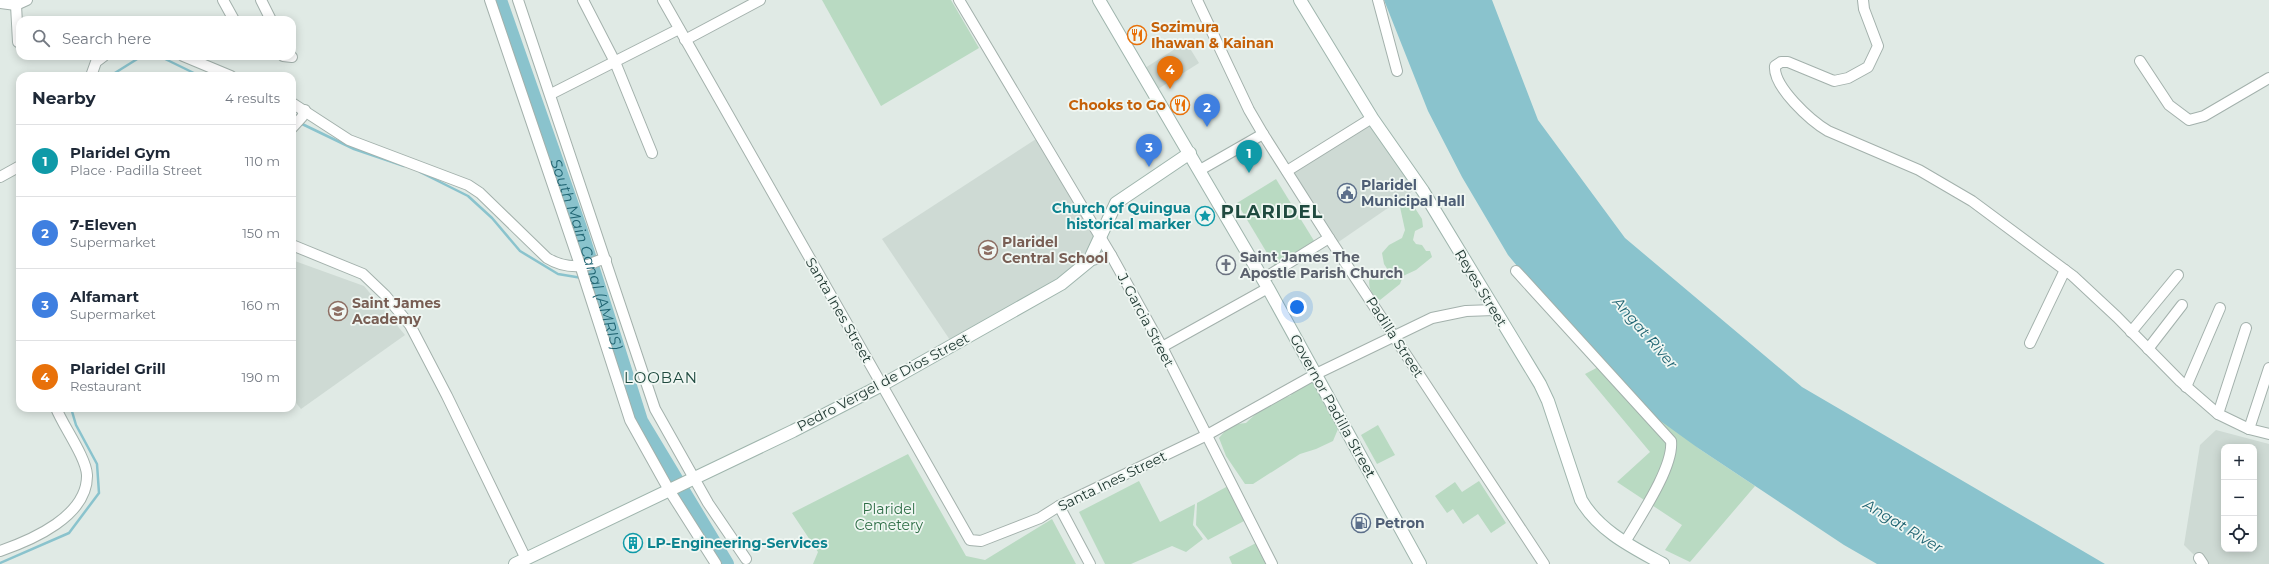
<!DOCTYPE html>
<html lang="en">
<head>
<meta charset="utf-8">
<style>
  body { margin:0; font-family:Montserrat,sans-serif; background:#f6f6f7; color:#1f2937 }
  .controls { position:absolute; right:12px; bottom:12px; display:grid; overflow:hidden; border-radius:8px; box-shadow:0 2px 10px #0003 }
  .controls button { width:36px; height:36px; display:grid; place-items:center; padding:0; border:0; border-bottom:1px solid #e0e1e3; background:#fff; color:#1f2937; font:20px sans-serif }
  .you { position:absolute; left:1297px; top:307px; width:14px; height:14px; margin:-10px; border:3px solid #fff; border-radius:50%; background:#1a73e8; box-shadow:0 0 0 6px #1a73e833 }
  .badge { display:grid; place-items:center; width:26px; height:26px; border-radius:50%; background:#0b8043; color:#fff; font-size:13px; font-weight:700 }
  .pin { position:absolute; translate:-50% -33px; filter:drop-shadow(0 1px 2px #0008) }
  .pin::after { content:''; position:absolute; top:21px; width:14px; height:12px; background:inherit; clip-path:polygon(0 0,100% 0,50% 100%) }
  .list { margin:0; padding:0; list-style:none }
  h2 { display:flex; justify-content:space-between; align-items:center; height:52px; margin:0; padding:0 16px; font-size:17px }
  h2 small { font-size:13px; font-weight:400; color:#747a83 }
  .list li { display:grid; grid-template-columns:26px 1fr auto; gap:12px; align-items:center; box-sizing:border-box; height:72px; padding:0 16px; border-top:1px solid #e0e1e3 }
  .list b { display:block; font-size:15px; white-space:nowrap }
  .list p { margin:0; font-size:13px; white-space:nowrap; color:#747a83 }
  .list em { font-size:13px; font-style:normal; color:#747a83 }
  .icon { flex:none; width:22px; height:22px; fill:none; stroke:currentColor; stroke-width:2; stroke-linecap:round; stroke-linejoin:round }
  .map { position:relative; flex:none; width:2269px; height:564px; overflow:hidden }
  .search { position:absolute; background:#fff; box-shadow:0 2px 10px #0003; left:16px; top:16px; width:280px; height:44px; display:flex; align-items:center; gap:10px; box-sizing:border-box; padding:0 14px; border-radius:12px; color:#747a83; font-size:15px }
  .panel { position:absolute; background:#fff; box-shadow:0 2px 10px #0003; left:16px; top:72px; width:280px; height:340px; border-radius:12px }
  .map>svg:first-child { display:block }
  .built { fill:#cedad4; fill-rule:evenodd }
  .green { fill:#b9dac2 }
  .water { fill:#8ac3cd }
  .lines { fill:none; stroke-linecap:round; stroke-linejoin:round }
  .stream { stroke:#8ac3cd; stroke-width:2.5 }
  .river { stroke:#8ac3cd; stroke-width:16 }
  .street-casing { stroke:#a3b1ac; stroke-width:12 }
  .secondary-casing { stroke:#9fb5ad; stroke-width:14 }
  .street { stroke:#fff; stroke-width:10 }
  .secondary { stroke:#fff; stroke-width:12 }
  .labels { text-anchor:middle; stroke-width:3.5; stroke-linejoin:round; paint-order:stroke }
  .food-label { font-size:14px; font-weight:bold; fill:#c56008; stroke:#f0f7f3; text-anchor:start }
  .service-label { font-size:14px; font-weight:bold; fill:#4e5e75; stroke:#f0f7f3; text-anchor:start }
  .culture-label { font-size:14px; font-weight:bold; fill:#0d838f; stroke:#f0f7f3; text-anchor:end }
  .education-label { font-size:14px; font-weight:bold; fill:#785e54; stroke:#f0f7f3; text-anchor:start }
  .worship-label { font-size:14px; font-weight:bold; fill:#5b616d; stroke:#f0f7f3; text-anchor:start }
  .street-label { font-size:14px; fill:#213933; stroke:#f0f7f3 }
  .park-label { font-size:14px; fill:#2e6e46; stroke:#f0f7f3 }
  .water-label { font-size:15px; font-style:italic; fill:#1f6472; stroke:#f0f7f3 }
  .neighbourhood-label { font-size:15px; letter-spacing:1px; fill:#1f4a3f; stroke:#f0f7f3 }
  .district-label { font-size:18px; font-weight:bold; letter-spacing:1px; fill:#1f4a3f; stroke:#f0f7f3 }
</style>
</head>
<body>
<div class="map">
<svg width="2269" height="564" viewBox="0 0 2269 564">
  <rect width="100%" height="100%" fill="#e0eae5"/>
  <g class="built">
    <polygon points="1186,42 1199,63 1158,89 1145,68"/>
    <polygon points="1372,121 1417,188 1337,243 1291,173"/>
    <polygon points="1036,139 1097,237 1078,262 1061,277 950,340 882,239"/>
    <polygon points="292,260 364,286 405,335 301,409 292,398"/>
    <path d="M2216,430L2269,444V564H2203L2184,545L2200,445ZM2224,447H2254V549H2224Z"/>
  </g>
  <g class="green">
    <polygon points="822,0 951,0 979,48 881,106"/>
    <polygon points="1276,179 1316,244 1276,268 1237,203"/>
    <path d="M1411,202L1422,219L1423,227L1415,231L1413,240L1416,244L1422,245L1426,251H1430L1432,257L1416,270L1403,276L1400,284L1380,300C1369,293 1368,286 1370,274L1375,271L1383,275L1390,273L1384,264L1382,253L1389,245L1402,238L1405,230L1400,207Z"/>
    <polygon points="1604,364 1698,448 1755,486 1690,562 1665,550 1682,525 1617,482 1650,452 1585,374"/>
    <path d="M1309,380C1318,387 1323,392 1324,405L1328,408L1338,429L1333,441L1316,449L1300,454L1253,484H1245L1226,456L1219,438C1227,428 1233,424 1246,423C1259,411 1272,398 1290,396L1298,386Z"/>
    <polygon points="1378,425 1395,455 1377,464 1361,435"/>
    <polygon points="908,454 966,556 985,560 1052,519 1076,564 813,564 818,552 792,513"/>
    <polygon points="1139,481 1160,522 1195,504 1193,525 1203,539 1186,552 1172,546 1131,564 1105,564 1079,512"/>
    <polygon points="1479,481 1506,523 1491,533 1478,514 1463,524 1453,509 1447,513 1435,496 1455,482 1462,492"/>
    <polygon points="1228,486 1246,520 1208,540 1196,525 1197,503"/>
    <polygon points="1258,542 1268,564 1232,564 1229,557"/>
  </g>
  <polygon class="water" points="1384,0 1492,0 1538,120 1625,238 1802,387 2105,564 1877,564 1844,545 1698,448 1655,417 1541,295 1508,255 1462,177 1428,111"/>
  <g class="lines">
    <g class="stream">
      <polyline points="159,56 200,76"/>
      <polyline points="110,76 142,56"/>
      <polyline points="300,123 354,149 404,166"/>
      <polyline points="420,172 468,196 492,218 520,251 558,274 582,278"/>
      <polyline points="587,279 596,281"/>
      <polyline points="0,563 69,533 99,493 97,464 76,425 71,408"/>
    </g>
    <path class="river" id="s1" d="M499,0L580,231L640,421L726,564"/>
    <g class="street-casing">
      <g id="street">
        <polyline points="223,0 234,20"/>
        <polyline points="261,0 271,20"/>
        <polyline points="490,0 580,265 630,420 669,490 716,564"/>
        <polyline points="518,0 655,409 708,503 746,559"/>
        <polyline points="583,0 615,62 652,153"/>
        <polyline points="663,0 970,540 981,541 1040,518 1059,506 1207,435 1316,374 1432,318 1466,311 1494,310"/>
        <polyline points="959,0 1111,255 1162,347 1272,564"/>
        <polyline points="1197,0 1249,110 1263,134 1329,238 1544,564"/>
        <polyline points="1378,0 1397,71"/>
        <path d="M1863,0L1864,9L1878,46L1868,67L1848,78L1834,81L1788,62H1781L1775,66C1773,87 1811,121 1828,131L1919,170L1972,201L2073,276L2117,317L2180,381L2218,414L2249,429L2269,434"/>
        <polyline points="0,3 16,5 27,0"/>
        <polyline points="16,5 18,42"/>
        <polyline points="685,40 760,0"/>
        <polyline points="183,56 231,76"/>
        <polyline points="283,56 292,57"/>
        <polyline points="2140,61 2169,105 2189,120 2204,116 2269,78"/>
        <polyline points="91,76 96,62 104,56"/>
        <polyline points="551,94 679,29"/>
        <path d="M292,103L349,140L468,185L480,193L547,258C560,266 573,268 588,265C595,263 599,258 606,260"/>
        <polyline points="292,128 302,117 305,110"/>
        <polyline points="1200,170 1263,134"/>
        <polyline points="1287,171 1372,118"/>
        <polyline points="0,177 20,166"/>
        <polyline points="292,245 363,274 385,295 410,325 447,396 526,559"/>
        <polyline points="1089,261 1111,255"/>
        <path d="M1516,271L1671,441C1674,467 1639,518 1625,542"/>
        <polyline points="1263,279 1329,238"/>
        <polyline points="2131,332 2178,275"/>
        <polyline points="2030,343 2065,270"/>
        <polyline points="1162,347 1268,288"/>
        <polyline points="2148,349 2182,305"/>
        <polyline points="2186,387 2220,308"/>
        <polyline points="2218,414 2246,328"/>
        <polyline points="2249,429 2269,368"/>
        <polyline points="1059,506 1090,564"/>
        <path d="M0,551C32,540 88,516 87,475C86,457 63,426 56,408"/>
        <polyline points="2199,558 2203,564"/>
      </g>
    </g>
    <g class="secondary-casing">
      <g id="secondary">
        <polyline points="1099,0 1268,288 1420,564"/>
        <path d="M1300,0L1372,118L1423,191L1540,384L1548,401L1581,500C1599,531 1632,547 1663,564"/>
        <polyline points="515,564 793,431 882,385 1061,284 1089,261 1116,203 1190,153"/>
      </g>
    </g>
    <use href="#street" class="street"/>
    <use href="#secondary" class="secondary"/>
  </g>
  <defs>
    <g id="restaurant-ring" transform="scale(1)"><circle r="9.5" fill="#f0f7f3" stroke="#e8710a" stroke-width="1.5"/><path d="M-5-6h1v4h1v-4h1v4h1v-4h1v5L-1.5 .5V6h-2V.5L-5-1ZM5-6V6H3V1.5H1.5Q1.5-4 5-6Z" fill="#e8710a"/></g>
    <g id="civic-ring" transform="scale(1)"><circle r="9.5" fill="#f0f7f3" stroke="#5c6f8a" stroke-width="1.5"/><path d="M-.6-6.5H3V-4.5H.6V-3L4-1V1h2V6H-6V1h2V-1L-.6-3ZM-1.2 2.5V6h2.4V2.5Z" fill="#5c6f8a"/></g>
    <g id="sight-ring" transform="scale(1)"><circle r="9.5" fill="#f0f7f3" stroke="#0f9aa8" stroke-width="1.5"/><path d="M0-6L1.8-2.2L6-1.7L2.9 1.2L3.7 5.4L0 3.3L-3.7 5.4L-2.9 1.2L-6-1.7L-1.8-2.2Z" fill="#0f9aa8"/></g>
    <g id="school-ring" transform="scale(1)"><circle r="9.5" fill="#f0f7f3" stroke="#8d6e63" stroke-width="1.5"/><path d="M0-5L7-2L0 1L-7-2ZM-4 1L0 2.5L4 1V4Q0 6-4 4Z" fill="#8d6e63"/></g>
    <g id="church-ring" transform="scale(1)"><circle r="9.5" fill="#f0f7f3" stroke="#6b7280" stroke-width="1.5"/><path d="M-1.2-6h2.4v3.5h3.3v2.4h-3.3V6h-2.4V-.1h-3.3v-2.4h3.3Z" fill="#6b7280"/></g>
    <g id="fuel-ring" transform="scale(1)"><circle r="9.5" fill="#f0f7f3" stroke="#5c6f8a" stroke-width="1.5"/><path d="M-5.5-6h7V0h2V4h1.3V-2.5L3-4.5l.8-.8L6-3V5H2.5V1h-1V6h-7ZM-4.2-4.7v3.2H.2V-4.7Z" fill="#5c6f8a"/></g>
    <g id="building-ring" transform="scale(1)"><circle r="9.5" fill="#f0f7f3" stroke="#0f9aa8" stroke-width="1.5"/><path d="M-4-6H4V6H1V3H-1V6H-4ZM-2.5-4.3h1.7v1.8h-1.7ZM.8-4.3h1.7v1.8H.8ZM-2.5-1h1.7V.8h-1.7ZM.8-1h1.7V.8H.8Z" fill="#0f9aa8"/></g>
  </defs>
  <g fill-rule="evenodd">
    <use href="#restaurant-ring" x="1137" y="35"/>
    <use href="#restaurant-ring" x="1180" y="105"/>
    <use href="#civic-ring" x="1347" y="193"/>
    <use href="#sight-ring" x="1205" y="216"/>
    <use href="#school-ring" x="988" y="250"/>
    <use href="#church-ring" x="1226" y="265"/>
    <use href="#school-ring" x="338" y="311"/>
    <use href="#fuel-ring" x="1361" y="523"/>
    <use href="#building-ring" x="633" y="543"/>
  </g>
  <g class="labels">
    <g class="food-label">
      <text x="1151" y="32">Sozimura<tspan x="1151" dy="16">Ihawan &amp; Kainan</tspan></text>
      <text x="1166" y="110" text-anchor="end">Chooks to Go</text>
    </g>
    <g class="service-label">
      <text x="1361" y="190">Plaridel<tspan x="1361" dy="16">Municipal Hall</tspan></text>
      <text x="1375" y="528">Petron</text>
    </g>
    <g class="culture-label">
      <text x="1191" y="213">Church of Quingua<tspan x="1191" dy="16">historical marker</tspan></text>
      <text x="647" y="548" text-anchor="start">LP-Engineering-Services</text>
    </g>
    <g class="education-label">
      <text x="1002" y="247">Plaridel<tspan x="1002" dy="16">Central School</tspan></text>
      <text x="352" y="308">Saint James<tspan x="352" dy="16">Academy</tspan></text>
    </g>
    <g class="worship-label">
      <text x="1240" y="262">Saint James The<tspan x="1240" dy="16">Apostle Parish Church</tspan></text>
    </g>
    <g class="street-label">
      <text transform="translate(1481 288) rotate(59)" y="5">Reyes Street</text>
      <text transform="translate(839 310) rotate(60)" y="5">Santa Ines Street</text>
      <text transform="translate(1146 320) rotate(62)" y="5">J. Garcia Street</text>
      <text transform="translate(1395 337) rotate(57)" y="5">Padilla Street</text>
      <text transform="translate(883 382) rotate(-28)" y="5">Pedro Vergel de Dios Street</text>
      <text transform="translate(1333 406) rotate(61)" y="5">Governor Padilla Street</text>
      <text transform="translate(1112 481) rotate(-26)" y="5">Santa Ines Street</text>
    </g>
    <g class="park-label">
      <text x="889" y="514">Plaridel<tspan x="889" dy="16">Cemetery</tspan></text>
    </g>
    <g class="water-label">
      <text dy="5" stroke="none"><textPath href="#s1" startOffset="269">South Main Canal (AMRIS)</textPath></text>
      <text transform="translate(1645 333) rotate(49)" y="5">Angat River</text>
      <text transform="translate(1903 526) rotate(31)" y="5">Angat River</text>
    </g>
    <g class="neighbourhood-label">
      <text x="661" y="383">LOOBAN</text>
    </g>
    <g class="district-label">
      <text x="1272" y="218">PLARIDEL</text>
    </g>
  </g>
</svg>
<div class="controls">
<button>+</button>
<button>−</button>
<button><svg class="icon" aria-label="locate" viewBox="0 0 24 24"><circle cx="12" cy="12" r="6"/><path d="M12 2v4M12 18v4M2 12h4M18 12h4"/></svg></button>
</div>
<div class="you"></div>
<div class="pin badge" style="left:1249px;top:173px;background:#0f9aa8">1</div>
<div class="pin badge" style="left:1207px;top:127px;background:#3f7fe0">2</div>
<div class="pin badge" style="left:1149px;top:167px;background:#3f7fe0">3</div>
<div class="pin badge" style="left:1170px;top:89px;background:#e8710a">4</div>
<div class="search"><svg class="icon" aria-label="search" viewBox="0 0 24 24"><circle cx="10" cy="10" r="6"/><path d="M15 15l6 6"/></svg>Search here</div>
<section class="panel">
<h2>Nearby<small>4 results</small></h2>
<ul class="list">
<li><span class="badge" style="background:#0f9aa8">1</span><div><b>Plaridel Gym</b><p>Place · Padilla Street</p></div><em>110 m</em></li>
<li><span class="badge" style="background:#3f7fe0">2</span><div><b>7-Eleven</b><p>Supermarket</p></div><em>150 m</em></li>
<li><span class="badge" style="background:#3f7fe0">3</span><div><b>Alfamart</b><p>Supermarket</p></div><em>160 m</em></li>
<li><span class="badge" style="background:#e8710a">4</span><div><b>Plaridel Grill</b><p>Restaurant</p></div><em>190 m</em></li>
</ul>
</section>
</div>
</body>
</html>
